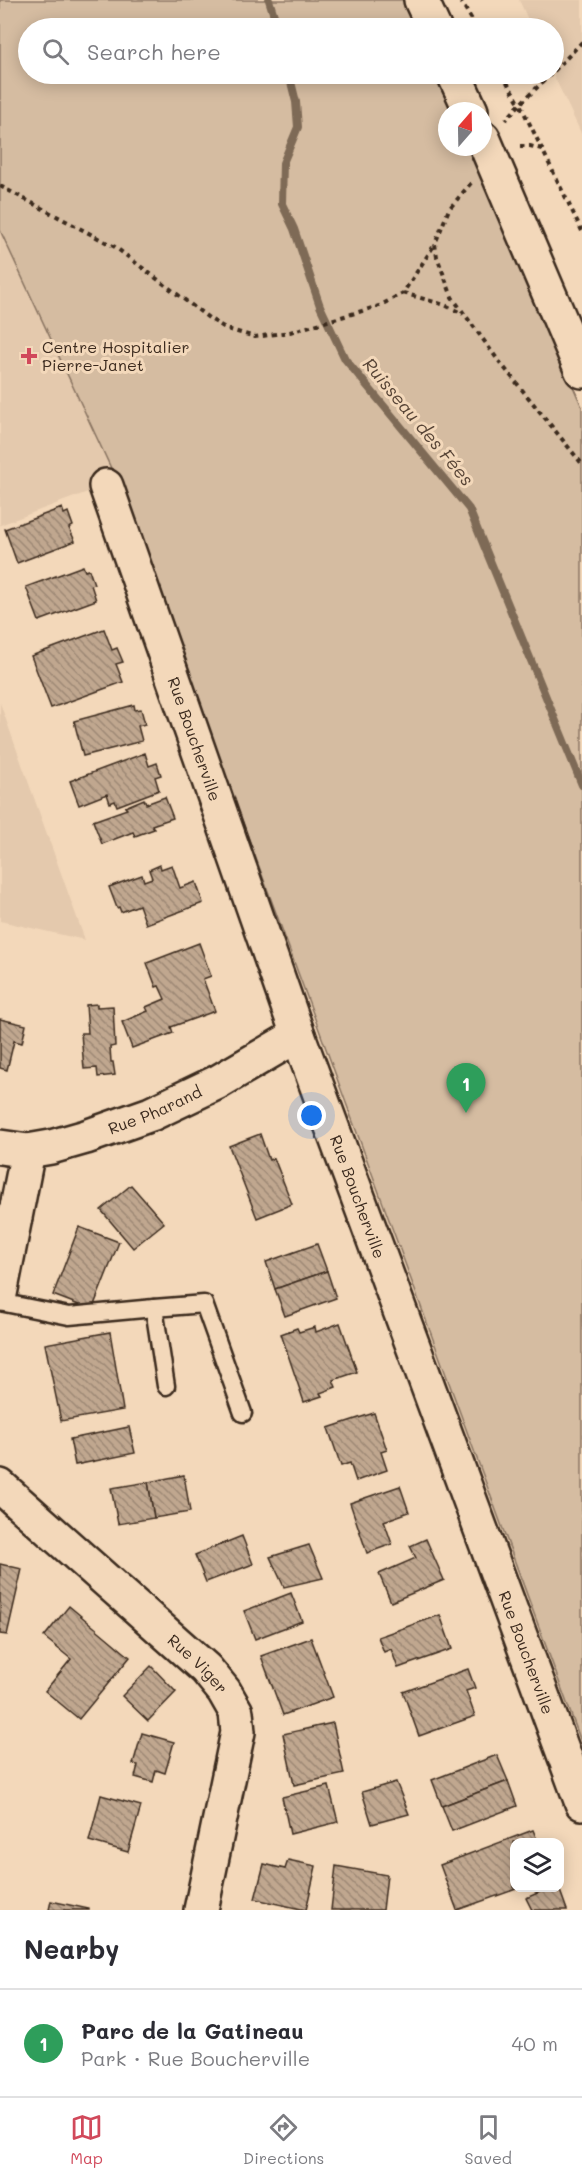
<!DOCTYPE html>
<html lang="en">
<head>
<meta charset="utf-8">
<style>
  body { margin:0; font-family:Mali,sans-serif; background:#f7f7f7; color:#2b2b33 }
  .controls { position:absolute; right:18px; bottom:18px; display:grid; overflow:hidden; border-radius:12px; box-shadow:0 3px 15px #0003 }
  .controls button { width:54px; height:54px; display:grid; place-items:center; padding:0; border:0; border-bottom:2px solid #e1e1e2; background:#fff; color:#2b2b33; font:30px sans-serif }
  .compass { position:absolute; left:438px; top:102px; width:54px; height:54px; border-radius:50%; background:#fff; box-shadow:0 3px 15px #0003; rotate:20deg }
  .you { position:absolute; left:312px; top:1116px; width:21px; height:21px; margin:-15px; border:4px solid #fff; border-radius:50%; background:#1a73e8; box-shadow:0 0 0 9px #1a73e833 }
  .badge { display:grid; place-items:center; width:39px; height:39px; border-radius:50%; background:#d1495b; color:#fff; font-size:20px; font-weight:700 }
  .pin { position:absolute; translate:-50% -50px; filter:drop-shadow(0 2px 3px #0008) }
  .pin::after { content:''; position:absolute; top:32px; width:21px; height:18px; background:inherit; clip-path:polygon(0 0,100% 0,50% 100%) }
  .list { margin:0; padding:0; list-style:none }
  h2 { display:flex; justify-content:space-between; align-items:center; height:78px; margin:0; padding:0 24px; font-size:26px }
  h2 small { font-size:20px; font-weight:400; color:#7c7c81 }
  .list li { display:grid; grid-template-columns:39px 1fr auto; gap:18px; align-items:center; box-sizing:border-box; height:108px; padding:0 24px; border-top:2px solid #e1e1e2 }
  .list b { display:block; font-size:22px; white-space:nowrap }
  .list p { margin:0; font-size:20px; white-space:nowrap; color:#7c7c81 }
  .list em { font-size:20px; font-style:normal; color:#7c7c81 }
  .icon { flex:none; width:33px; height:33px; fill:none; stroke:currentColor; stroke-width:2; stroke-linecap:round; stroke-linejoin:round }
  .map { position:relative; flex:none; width:582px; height:1910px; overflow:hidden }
  .search { position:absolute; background:#fff; box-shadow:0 3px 15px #0003; left:18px; right:18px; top:18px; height:66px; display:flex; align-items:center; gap:15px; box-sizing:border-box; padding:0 21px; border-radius:33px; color:#7c7c81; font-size:22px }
  .sheet { height:186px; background:#fff }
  nav { display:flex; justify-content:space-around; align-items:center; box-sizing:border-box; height:84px; border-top:2px solid #e1e1e2; background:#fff; font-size:16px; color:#7c7c81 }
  nav a { display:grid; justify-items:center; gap:3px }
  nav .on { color:#d1495b }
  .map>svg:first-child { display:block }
  .built { fill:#e4c9ad }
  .green { fill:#d5bca1; stroke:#887360; stroke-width:1.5 }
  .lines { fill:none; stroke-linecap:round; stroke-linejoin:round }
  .stream { stroke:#7e6a56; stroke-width:8 }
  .building { fill:url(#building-back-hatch); stroke:#3b2a1e; stroke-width:1.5 }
  .lane-casing { stroke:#3b2a1e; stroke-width:21 }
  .street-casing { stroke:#3b2a1e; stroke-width:38 }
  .secondary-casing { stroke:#3b2a1e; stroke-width:38 }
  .path { stroke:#3b2a1e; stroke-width:4; stroke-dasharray:4.5 4.5; stroke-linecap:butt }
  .lane { stroke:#f3d8ba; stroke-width:16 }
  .street { stroke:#f3d8ba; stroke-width:33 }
  .secondary { stroke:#f3d8ba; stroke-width:33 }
  .poi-dot { fill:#d1495b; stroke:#f3d8ba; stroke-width:2 }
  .labels { text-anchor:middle; stroke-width:6; stroke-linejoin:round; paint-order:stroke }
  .poi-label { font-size:16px; fill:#3b2a1e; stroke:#f3d8ba; text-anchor:start }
  .street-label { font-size:16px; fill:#3b2a1e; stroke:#f3d8ba }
  .water-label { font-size:18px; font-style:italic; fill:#574436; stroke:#f3d8ba }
</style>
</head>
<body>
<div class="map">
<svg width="582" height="1910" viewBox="0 0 582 1910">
  <defs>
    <pattern id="building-back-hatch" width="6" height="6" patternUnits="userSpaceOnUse" patternTransform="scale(1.5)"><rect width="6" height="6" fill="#c0a78f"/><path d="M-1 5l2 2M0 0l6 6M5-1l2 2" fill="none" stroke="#9d8874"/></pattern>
  </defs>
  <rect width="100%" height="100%" fill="#f3d8ba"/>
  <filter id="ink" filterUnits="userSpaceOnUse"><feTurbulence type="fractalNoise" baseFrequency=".0167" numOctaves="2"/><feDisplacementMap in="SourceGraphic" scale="12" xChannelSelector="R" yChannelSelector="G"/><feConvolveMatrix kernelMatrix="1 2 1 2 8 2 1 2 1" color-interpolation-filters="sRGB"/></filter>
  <g filter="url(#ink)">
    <g class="built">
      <polygon points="519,0 582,0 582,135 553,74 554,28 532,28"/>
      <polygon points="0,230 117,481 0,525"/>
      <polygon points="0,703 85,940 0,921"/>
    </g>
    <polygon class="green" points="0,0 403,0 416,28 28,28 28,74 435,74 452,111 447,111 447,147 468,147 582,407 582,1744 117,481 0,230"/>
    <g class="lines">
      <g class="stream">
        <polyline points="269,0 278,28"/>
        <polyline points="289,74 296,102 298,127 283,163 282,204 294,229 320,306 345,359 469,509 582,785"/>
      </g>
    </g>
    <g class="building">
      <polygon points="62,508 64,514 68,512 73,526 69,528 75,541 17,563 5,529"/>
      <polygon points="83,566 85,571 89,570 94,584 91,585 96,600 39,621 26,587"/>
      <polygon points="104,629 112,650 117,648 123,662 116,664 123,682 51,708 31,656"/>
      <polygon points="134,705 135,710 141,709 145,724 138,726 142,741 83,756 74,721"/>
      <polygon points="145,753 149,766 157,763 161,775 155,777 159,790 117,806 115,801 110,803 107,794 79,805 70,781"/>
      <polygon points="165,797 173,818 152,825 154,829 135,836 133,832 102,844 93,821 127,809 125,807 144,799 146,804"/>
      <polygon points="160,865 161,869 172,865 180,888 196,882 203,903 146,924 139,905 121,912 119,907 117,908 109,887 142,875 144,881 152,878 149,870"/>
      <polygon points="199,943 211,976 203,979 215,1011 171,1027 173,1033 132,1048 122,1022 148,1011 146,1007 165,999 159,986 156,987 147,963"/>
      <polygon points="97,1004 97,1007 113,1006 115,1046 110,1047 111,1062 113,1062 115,1075 98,1077 97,1068 84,1069 81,1033 88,1033 86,1005"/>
      <polygon points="0,1019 26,1025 22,1043 14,1041 7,1070 0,1068"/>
      <polygon points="260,1134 269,1160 274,1158 292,1204 257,1218 229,1146"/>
      <polygon points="131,1185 164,1223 133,1248 101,1210"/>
      <polygon points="79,1227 119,1242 92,1310 53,1295"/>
      <polygon points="317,1244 327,1271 275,1289 266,1262"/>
      <polygon points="327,1271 336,1298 285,1316 275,1289"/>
      <polygon points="340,1323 357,1372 333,1380 336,1387 320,1393 322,1396 304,1402 281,1334 297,1328 299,1332 315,1327 316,1332"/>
      <polygon points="110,1332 123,1410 61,1421 45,1344"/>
      <polygon points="374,1413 387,1450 381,1452 387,1470 356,1481 350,1463 341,1466 328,1428"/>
      <polygon points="129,1427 135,1453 75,1465 70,1439"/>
      <polygon points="184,1475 190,1512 154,1518 148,1482"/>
      <polygon points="148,1482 154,1518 118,1524 111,1488"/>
      <polygon points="400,1486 409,1512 384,1521 392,1544 367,1553 350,1503"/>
      <polygon points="242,1536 253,1564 206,1582 195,1555"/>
      <polygon points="426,1539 444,1580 391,1602 379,1574 416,1558 410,1546"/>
      <polygon points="309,1545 323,1578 284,1587 270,1557"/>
      <polygon points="0,1564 22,1569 7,1635 0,1634"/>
      <polygon points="291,1593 302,1621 255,1639 244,1611"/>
      <polygon points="69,1606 130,1657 79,1719 45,1691 71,1659 44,1637"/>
      <polygon points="440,1615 452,1649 398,1668 391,1649 384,1652 378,1637"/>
      <polygon points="311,1638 333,1697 283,1715 261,1656"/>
      <polygon points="151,1666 176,1692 148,1721 122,1696"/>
      <polygon points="468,1669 475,1688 466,1691 475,1716 419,1736 403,1692"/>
      <polygon points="333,1723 344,1774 294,1785 283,1734"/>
      <polygon points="142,1733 174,1742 165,1773 156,1770 153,1782 135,1777 138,1765 133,1764"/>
      <polygon points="497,1755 508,1781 442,1806 432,1780"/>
      <polygon points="508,1781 517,1806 452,1831 442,1806"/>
      <polygon points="396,1782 409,1814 372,1824 362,1792"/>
      <polygon points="329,1786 338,1822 290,1834 282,1797"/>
      <polygon points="101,1795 141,1806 128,1852 89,1841"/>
      <polygon points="533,1830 538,1842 514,1842 514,1888 519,1888 457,1910 440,1865"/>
      <polygon points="288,1860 316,1866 306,1910 255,1899 264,1864 285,1869"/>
      <polygon points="336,1866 387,1875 383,1910 331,1910"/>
      <polygon points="549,1888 559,1888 567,1910 532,1910 526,1898"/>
      <polygon points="51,1901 89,1909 89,1910 49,1910"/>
    </g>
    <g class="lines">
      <g class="lane-casing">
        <g id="lane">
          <polyline points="0,1302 69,1316 154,1308 166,1386"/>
          <polyline points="154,1308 204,1304 243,1413"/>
        </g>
      </g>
      <g class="street-casing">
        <g id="street">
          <path id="s1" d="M106,486L298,1035L582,1803"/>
          <path id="s2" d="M0,1147L28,1151L51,1147L86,1137L151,1114L218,1082L298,1035"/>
          <polyline points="0,1294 28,1151"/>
          <path id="s3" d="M0,1486L206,1669L224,1691L236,1712L238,1732L201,1910"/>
        </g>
      </g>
      <g class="secondary-casing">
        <g id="secondary">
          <polyline points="421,0 434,28"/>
          <polyline points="454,74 471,111"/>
          <polyline points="483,138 582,371"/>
        </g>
      </g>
      <g class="path">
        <polyline points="460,0 477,28"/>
        <polyline points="554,71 582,42"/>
        <polyline points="502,74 520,104 506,120"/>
        <polyline points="551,74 520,104 582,231"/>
        <polyline points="520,146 530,146 542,149"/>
        <polyline points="471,183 449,209 435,244 437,257 452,297 498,360 582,464"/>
        <polyline points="0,186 115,247 210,319 227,329 255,337 290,332 379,306 403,293 435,244"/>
        <polyline points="403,293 445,305 463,314"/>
      </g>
      <use href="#lane" class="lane"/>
      <use href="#street" class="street"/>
      <use href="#secondary" class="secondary"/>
    </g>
  </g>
  <path class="poi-dot" d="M26 347h6v6h6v6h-6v6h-6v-6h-6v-6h6z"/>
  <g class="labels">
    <g class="poi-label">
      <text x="42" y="353">Centre Hospitalier<tspan x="42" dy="18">Pierre-Janet</tspan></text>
    </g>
    <g class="street-label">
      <text dy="6" stroke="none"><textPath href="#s1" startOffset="268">Rue Boucherville</textPath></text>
      <text dy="6" stroke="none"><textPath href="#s2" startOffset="162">Rue Pharand</textPath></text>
      <text dy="6" stroke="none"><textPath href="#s1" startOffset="754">Rue Boucherville</textPath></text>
      <text dy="6" stroke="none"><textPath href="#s1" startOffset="1240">Rue Boucherville</textPath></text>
      <text dy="6" stroke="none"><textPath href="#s3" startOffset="266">Rue Viger</textPath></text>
    </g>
    <g class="water-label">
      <text transform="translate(418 422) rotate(50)" y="6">Ruisseau des Fées</text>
    </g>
  </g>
</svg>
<div class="controls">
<button><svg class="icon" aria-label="layers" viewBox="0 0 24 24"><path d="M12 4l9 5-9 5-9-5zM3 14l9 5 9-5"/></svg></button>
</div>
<svg class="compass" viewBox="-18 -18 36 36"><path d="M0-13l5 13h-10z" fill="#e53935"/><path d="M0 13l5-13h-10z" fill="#7c7c81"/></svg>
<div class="you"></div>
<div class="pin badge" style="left:466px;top:1113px;background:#2e9e5b">1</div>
<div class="search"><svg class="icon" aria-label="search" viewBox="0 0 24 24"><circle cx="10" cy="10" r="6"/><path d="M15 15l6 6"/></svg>Search here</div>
</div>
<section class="sheet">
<h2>Nearby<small></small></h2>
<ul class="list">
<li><span class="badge" style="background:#2e9e5b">1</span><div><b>Parc de la Gatineau</b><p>Park · Rue Boucherville</p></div><em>40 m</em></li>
</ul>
</section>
<nav>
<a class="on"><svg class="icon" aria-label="map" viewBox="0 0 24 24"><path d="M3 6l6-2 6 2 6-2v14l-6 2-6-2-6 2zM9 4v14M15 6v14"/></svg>Map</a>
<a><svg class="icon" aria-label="directions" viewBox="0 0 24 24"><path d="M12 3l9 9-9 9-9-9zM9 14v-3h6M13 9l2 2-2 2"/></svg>Directions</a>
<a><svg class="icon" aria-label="saved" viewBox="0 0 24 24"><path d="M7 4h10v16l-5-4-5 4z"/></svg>Saved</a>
</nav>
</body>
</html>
